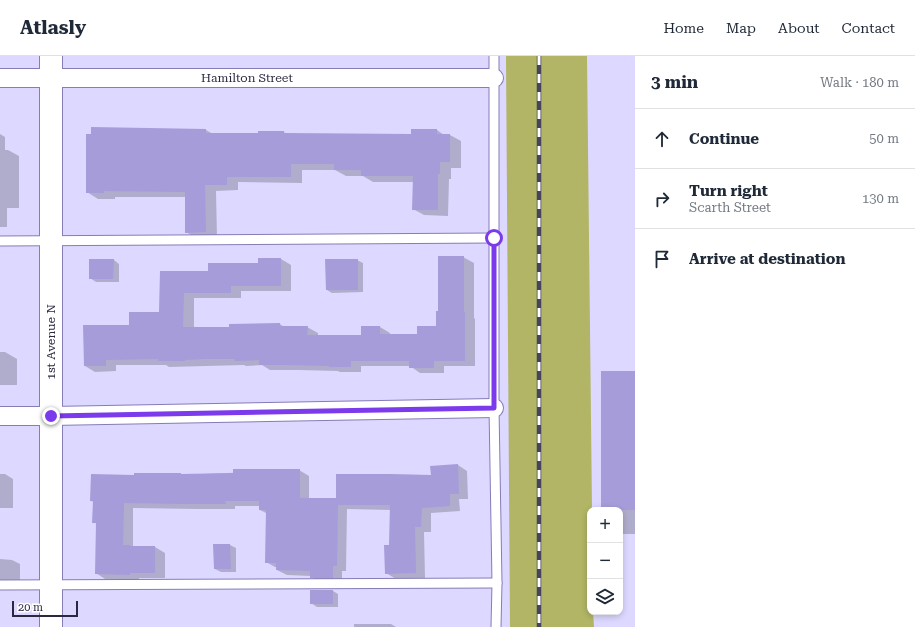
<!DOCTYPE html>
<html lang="en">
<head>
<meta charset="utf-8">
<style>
  body { margin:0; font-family:"Roboto Serif",serif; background:#f2f2f3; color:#1f2937 }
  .controls { position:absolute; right:12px; bottom:12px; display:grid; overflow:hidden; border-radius:8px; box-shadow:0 2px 6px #0003 }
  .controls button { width:36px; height:36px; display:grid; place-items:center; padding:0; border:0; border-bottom:1px solid #e0e1e3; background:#fff; color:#1f2937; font:20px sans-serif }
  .scale { position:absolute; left:12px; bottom:10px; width:66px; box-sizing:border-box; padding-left:4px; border:2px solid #2b273f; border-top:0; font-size:11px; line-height:14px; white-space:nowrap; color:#2b273f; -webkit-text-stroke:3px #fff; paint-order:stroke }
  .stop { position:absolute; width:12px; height:12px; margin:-9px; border:3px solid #7c3aed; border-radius:50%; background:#fff }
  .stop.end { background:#7c3aed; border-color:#fff; box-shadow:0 1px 4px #0008 }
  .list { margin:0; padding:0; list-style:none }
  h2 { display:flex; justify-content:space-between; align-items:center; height:52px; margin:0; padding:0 16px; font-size:17px }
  h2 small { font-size:13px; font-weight:400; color:#747a83 }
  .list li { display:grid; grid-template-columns:26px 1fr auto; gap:12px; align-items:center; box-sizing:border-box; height:60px; padding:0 16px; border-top:1px solid #e0e1e3 }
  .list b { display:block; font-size:15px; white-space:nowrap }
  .list p { margin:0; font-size:13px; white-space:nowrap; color:#747a83 }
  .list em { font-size:13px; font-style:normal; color:#747a83 }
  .icon { flex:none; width:22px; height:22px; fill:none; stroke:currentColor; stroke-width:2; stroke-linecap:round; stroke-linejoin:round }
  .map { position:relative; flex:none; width:635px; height:571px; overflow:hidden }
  header { display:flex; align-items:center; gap:24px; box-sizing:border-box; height:56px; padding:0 20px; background:#fff; border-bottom:1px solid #e0e1e3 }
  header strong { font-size:19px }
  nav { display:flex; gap:22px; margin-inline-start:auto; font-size:14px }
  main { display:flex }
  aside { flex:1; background:#fff }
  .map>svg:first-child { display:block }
  .green { fill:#b1b565 }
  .shadow { fill:#0003 }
  .building { fill:#a69cd9 }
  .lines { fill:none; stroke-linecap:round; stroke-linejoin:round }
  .service-casing { stroke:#867cb6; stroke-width:11 }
  .minor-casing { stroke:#867cb6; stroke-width:20 }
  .tertiary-casing { stroke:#867cb6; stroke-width:24 }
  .service { stroke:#fff; stroke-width:9 }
  .minor { stroke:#fff; stroke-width:18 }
  .tertiary { stroke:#fff; stroke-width:22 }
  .rail-casing { stroke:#47435e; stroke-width:4.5 }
  .rail { stroke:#fff; stroke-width:3; stroke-dasharray:9; stroke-linecap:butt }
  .route { stroke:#7c3aed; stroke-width:5 }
  .labels { text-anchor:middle; stroke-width:3; stroke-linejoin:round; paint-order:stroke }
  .street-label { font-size:12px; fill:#2b273f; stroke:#fff }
</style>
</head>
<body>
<header>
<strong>Atlasly</strong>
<nav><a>Home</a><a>Map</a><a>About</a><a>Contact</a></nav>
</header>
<main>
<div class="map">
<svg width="635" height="571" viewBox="0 0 635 571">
  <rect width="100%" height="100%" fill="#ddd8ff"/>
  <polygon class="green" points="506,0 587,0 592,454 590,454 590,556 593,556 594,571 510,571"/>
  <g class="shadow">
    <polygon points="92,72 206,74 213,78 259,78 284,76 286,78 412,79 437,74 444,79 450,79 461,85 461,112 451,112 451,123 449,123 448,160 424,159 413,153 413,126 373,126 363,120 346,120 335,114 302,114 302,127 238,126 238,134 216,135 217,182 198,183 186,176 186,141 115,141 115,143 98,143 87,136"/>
    <polygon points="0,78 5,81 5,94 8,94 19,100 19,152 7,152 7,171 0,171"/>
    <polygon points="463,201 474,207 474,262 475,263 475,310 444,310 444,317 420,317 410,310 361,310 361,316 340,316 338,315 299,314 270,314 262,309 246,310 244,309 169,311 166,309 116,309 116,315 95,316 85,310 130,270 160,257 209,216 281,203 291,209 291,235 241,235 241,242 194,242 194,272 230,272 280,268 284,271 307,271 318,277 318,280 362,280 380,271 390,277 390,279 418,279 437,271"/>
    <polygon points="114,204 119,208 119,226 96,226 90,222"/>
    <polygon points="357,204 363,207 363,236 332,237 327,234"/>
    <polygon points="0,296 5,296 17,303 17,329 0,329"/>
    <polygon points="635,316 635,478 623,478 620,476 620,454 602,454"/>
    <polygon points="458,409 467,415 468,443 459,443 460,455 431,457 431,476 424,476 425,522 396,523 386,517 390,490 391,454 347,453 346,515 342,515 342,527 320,527 311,521 311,520 287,519 277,514 277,511 275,511 266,506 266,457 260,454 260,450 235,450 235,453 196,453 133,452 133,491 155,491 165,497 165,522 139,522 139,523 105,523 96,517 97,468 93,466 94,446 91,445 135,420 181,418 184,419 299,414 309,420 309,443 337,443 432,420"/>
    <polygon points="0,418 5,418 13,423 13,452 0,452"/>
    <polygon points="214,489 230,489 236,492 236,516 221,516 215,513"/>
    <polygon points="0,503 12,504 20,508 20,525 0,524"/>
    <polygon points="333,535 338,538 338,551 317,551 311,547"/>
    <polygon points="354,568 391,568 396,571 354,571"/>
  </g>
  <g class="building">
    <polygon points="91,71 206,73 206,77 258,77 258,75 284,75 284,77 411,78 411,73 437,73 437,78 450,78 450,106 440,106 440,118 438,118 438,154 412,154 413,120 361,120 361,114 334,114 334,108 291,108 291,121 227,121 227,129 205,129 206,176 185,177 185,136 104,135 104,137 86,137 86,78 91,78"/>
    <polygon points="438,200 464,200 464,256 465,256 465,305 434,305 434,312 409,312 409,305 351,305 351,311 329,311 329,310 288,309 259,309 259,304 235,305 234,303 205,303 185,304 185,305 158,305 158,303 106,304 106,310 84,310 83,269 129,269 129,256 159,256 160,215 208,215 208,207 258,207 258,202 281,202 281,230 231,230 231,237 184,237 183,271 229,271 229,268 280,267 280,270 308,270 307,279 361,279 361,270 380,270 380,278 417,278 417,270 436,270 436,255 438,255"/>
    <polygon points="89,203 114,203 113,223 89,223"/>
    <polygon points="325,203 358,203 358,234 326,234"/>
    <rect x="601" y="315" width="34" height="139"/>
    <polygon points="458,408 459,438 450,438 450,450 422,452 421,471 415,471 416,517 385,518 384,489 389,489 390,449 338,449 337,510 333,510 333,522 310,522 310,515 276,514 276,507 265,507 266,454 259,454 259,445 225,445 226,448 186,448 124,447 123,489 130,489 130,490 155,490 155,517 130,517 130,519 95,518 96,467 92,467 93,445 90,445 91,418 134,419 134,417 181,417 181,418 233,417 233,413 300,413 300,442 336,442 336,418 391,418 431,419 430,410"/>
    <polygon points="213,488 230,488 231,513 214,513"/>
    <rect x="310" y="534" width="23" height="14"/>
  </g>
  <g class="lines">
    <g class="service-casing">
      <g id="service">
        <polyline points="494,0 494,352 497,527 496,571"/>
        <polyline points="0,185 494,182"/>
        <polyline points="0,529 497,527"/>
      </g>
    </g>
    <g class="minor-casing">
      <g id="minor">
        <polyline points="0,22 494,22"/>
        <polyline points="0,360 51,360 494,352"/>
      </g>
    </g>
    <g class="tertiary-casing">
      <polyline id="tertiary" points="51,571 51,0"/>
    </g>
    <use href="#service" class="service"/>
    <use href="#minor" class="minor"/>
    <use href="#tertiary" class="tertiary"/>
    <g class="rail-casing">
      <polyline id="rail" points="539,0 539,571"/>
    </g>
    <use href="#rail" class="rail"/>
  </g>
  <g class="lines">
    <polyline class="route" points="51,360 494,352 494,182"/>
  </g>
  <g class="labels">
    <g class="street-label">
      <text x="247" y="26">Hamilton Street</text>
      <text transform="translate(51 286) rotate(-90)" y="4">1st Avenue N</text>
    </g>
  </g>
</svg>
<div class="controls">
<button>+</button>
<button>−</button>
<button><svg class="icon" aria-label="layers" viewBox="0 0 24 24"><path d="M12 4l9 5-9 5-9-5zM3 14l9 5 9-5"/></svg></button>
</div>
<div class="scale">20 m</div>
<div class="stop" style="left:494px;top:182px"></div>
<div class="stop end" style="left:51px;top:360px"></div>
</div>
<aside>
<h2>3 min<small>Walk · 180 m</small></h2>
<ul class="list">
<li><svg class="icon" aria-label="ahead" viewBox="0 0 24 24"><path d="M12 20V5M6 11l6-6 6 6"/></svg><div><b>Continue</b></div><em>50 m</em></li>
<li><svg class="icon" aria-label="right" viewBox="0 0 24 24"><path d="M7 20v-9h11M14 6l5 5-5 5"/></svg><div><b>Turn right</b><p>Scarth Street</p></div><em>130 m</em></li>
<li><svg class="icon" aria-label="arrive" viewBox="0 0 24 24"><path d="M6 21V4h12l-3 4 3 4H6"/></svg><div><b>Arrive at destination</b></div></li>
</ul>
</aside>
</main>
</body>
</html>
